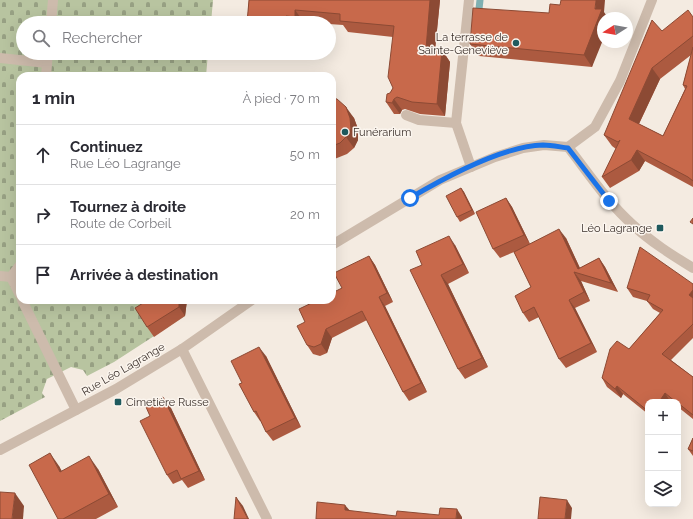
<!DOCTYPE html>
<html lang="fr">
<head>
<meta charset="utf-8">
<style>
  body { margin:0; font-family:Raleway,sans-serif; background:#f7f7f7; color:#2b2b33 }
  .controls { position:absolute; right:12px; bottom:12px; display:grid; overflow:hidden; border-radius:8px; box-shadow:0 4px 16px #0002 }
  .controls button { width:36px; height:36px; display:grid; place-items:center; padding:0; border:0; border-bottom:1px solid #e1e1e2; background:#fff; color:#2b2b33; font:20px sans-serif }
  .compass { position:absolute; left:597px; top:12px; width:36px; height:36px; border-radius:50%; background:#fff; box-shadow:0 4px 16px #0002; rotate:259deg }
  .stop { position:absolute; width:12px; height:12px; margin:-9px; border:3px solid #1a73e8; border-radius:50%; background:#fff }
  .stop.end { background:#1a73e8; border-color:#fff; box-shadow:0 1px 4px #0008 }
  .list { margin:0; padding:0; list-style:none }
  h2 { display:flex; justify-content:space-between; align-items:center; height:52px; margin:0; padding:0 16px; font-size:17px }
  h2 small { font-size:13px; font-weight:400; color:#7c7c81 }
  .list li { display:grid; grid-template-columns:26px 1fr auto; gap:12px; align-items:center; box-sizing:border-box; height:60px; padding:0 16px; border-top:1px solid #e1e1e2 }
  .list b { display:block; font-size:15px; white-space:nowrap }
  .list p { margin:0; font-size:13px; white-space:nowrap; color:#7c7c81 }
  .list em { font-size:13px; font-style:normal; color:#7c7c81 }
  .icon { flex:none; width:22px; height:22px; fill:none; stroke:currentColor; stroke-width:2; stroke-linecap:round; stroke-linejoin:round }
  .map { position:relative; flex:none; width:693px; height:519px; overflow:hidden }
  .search { position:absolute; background:#fff; box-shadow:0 4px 16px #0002; left:16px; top:16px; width:320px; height:44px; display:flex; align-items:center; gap:10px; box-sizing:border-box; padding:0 14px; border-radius:22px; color:#7c7c81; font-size:15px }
  .panel { position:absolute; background:#fff; box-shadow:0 4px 16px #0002; left:16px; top:72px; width:320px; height:232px; border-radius:12px }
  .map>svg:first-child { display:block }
  .cemetery { fill:url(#cemetery-stones) }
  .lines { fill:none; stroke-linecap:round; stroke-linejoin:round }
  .stream { stroke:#7fb0b2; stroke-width:7 }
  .service { stroke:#cdbbac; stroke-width:10 }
  .minor { stroke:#cdbbac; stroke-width:10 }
  .wall { fill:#ac5a40; fill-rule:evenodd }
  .shaded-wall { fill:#8c4a34 }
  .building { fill:#c8694b; stroke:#8c4a34 }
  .route { stroke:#1a73e8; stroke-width:5 }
  .poi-dot { fill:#1f5a5e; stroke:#fbf5ee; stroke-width:1.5 }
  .labels { text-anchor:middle; stroke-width:3; stroke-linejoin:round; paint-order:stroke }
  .poi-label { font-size:11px; fill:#3b302b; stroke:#fbf5ee; text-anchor:end }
  .street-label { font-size:11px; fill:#3b302b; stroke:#fbf5ee }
</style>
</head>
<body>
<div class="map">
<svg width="693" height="519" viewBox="0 0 693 519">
  <defs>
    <pattern id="cemetery-stones" width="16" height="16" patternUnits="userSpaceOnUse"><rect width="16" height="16" fill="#b8c4a0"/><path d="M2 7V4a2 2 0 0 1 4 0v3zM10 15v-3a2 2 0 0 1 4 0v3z" fill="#97a083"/></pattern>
  </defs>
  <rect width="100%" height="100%" fill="#f4ebe1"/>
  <polygon class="cemetery" points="0,0 213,0 211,23 23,23 23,53 208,53 206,76 20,76 20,300 187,300 185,316 114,362 87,376 83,370 71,367 47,379 42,393 45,397 0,421"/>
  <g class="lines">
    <polyline class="stream" points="478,18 480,0"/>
    <g class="service">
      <polyline points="51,23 53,0"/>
      <polyline points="0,58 47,63"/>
      <polyline points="46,76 48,53"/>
      <polyline points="406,115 419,120 456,123"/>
      <polyline points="0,276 11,277"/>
      <polyline points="11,277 20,295"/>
      <polyline points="11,277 20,265"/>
      <polyline points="22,300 76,410"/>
    </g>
    <g class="minor">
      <polyline points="469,0 456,123 471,167"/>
      <path d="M568,147C589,174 608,203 633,225C651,242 672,255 693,268"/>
      <polyline points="568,147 595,127 620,81 652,0"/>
      <polyline points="332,245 440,180 495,157 523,148 544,145 568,147"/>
      <polyline points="182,349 267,519"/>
      <polyline points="0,450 116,389 182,349 252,300"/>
    </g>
  </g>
  <g class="wall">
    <polygon points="249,0 440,0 435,50 442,50 450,62 445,116 420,114 405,109 402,110 400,114 394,114 386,102 393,88 393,37 348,32 343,25 329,24 329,23 303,21 303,23 247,23"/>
    <polygon points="560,5 604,12 592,67 479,56 470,44 549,13"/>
    <path d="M693,17V187L645,161L639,171L610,188L602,177L616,149L612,146L604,135L662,31ZM691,55L683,85L685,89L663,136L639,124L660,79Z"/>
    <polygon points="275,53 291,53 291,55"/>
    <polygon points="332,98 354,118 358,129 358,140 354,148 347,154 332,160"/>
    <polygon points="461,188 464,192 475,214 460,222 457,217"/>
    <polygon points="506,198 512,207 530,244 566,238 580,268 599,258 605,267 618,292 581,281 590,301 575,308 597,352 566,368 559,359 539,317 529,322 523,313 531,287 514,252 500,258 493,249"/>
    <polygon points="455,245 469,273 448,284 488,367 465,379 458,369 422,265"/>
    <polygon points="369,256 375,265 393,302 385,306 427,392 409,401 403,392 367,320 332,338 327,353 320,356 313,354 307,345 305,322 342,288"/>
    <polygon points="693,284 693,338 671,360 693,377 693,419 678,407 678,402 671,402 670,401 648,402 648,414 623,394 621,398 607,387 602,378 629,349 660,313 653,309 647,301 633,297 627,288"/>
    <polygon points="187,300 185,316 154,337 147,327"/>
    <polygon points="266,356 301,427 273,441 266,432 261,421 260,421 254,412 242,383"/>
    <polygon points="170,406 205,480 188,488 182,480 173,484 167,475 150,416"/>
    <polygon points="693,438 693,456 688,449"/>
    <polygon points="59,466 61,471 98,469 118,507 96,519 58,519"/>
  </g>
  <g class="shaded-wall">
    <polygon points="430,0 440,0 434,60 426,49"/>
    <polygon points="596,0 605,0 604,12 608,18 603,18 603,40 592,67 584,55 595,9"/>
    <polygon points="295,10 303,21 303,23 299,23 295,17"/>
    <polygon points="286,16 290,23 285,23"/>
    <polygon points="442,50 450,62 445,116 437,104"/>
    <polygon points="652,68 660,79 636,130 629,119"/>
    <polygon points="394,99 402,110 400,114 392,103"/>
    <polygon points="346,107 354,118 358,129 358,140 354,148 346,137"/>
    <polygon points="637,150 645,161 639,171 631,160"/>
    <polygon points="461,188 464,192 475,214 472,210"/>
    <polygon points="506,198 512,207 530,244 524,235"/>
    <polygon points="559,229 566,238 583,275 578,269"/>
    <polygon points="449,236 455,245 469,273 463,264"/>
    <polygon points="369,256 375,265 393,302 387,293"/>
    <polygon points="599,258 605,267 618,292 611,283"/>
    <polygon points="574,272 581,281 590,301 584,292"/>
    <polygon points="441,275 448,284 488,367 482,358"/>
    <polygon points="693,290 693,301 689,295"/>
    <polygon points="379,297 385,306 427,392 421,383"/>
    <polygon points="179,300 187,300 185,316 179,307"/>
    <polygon points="569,300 575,308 597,352 591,343"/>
    <polygon points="326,329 332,338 327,353 321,344"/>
    <polygon points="259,347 266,356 301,427 295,418"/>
    <polygon points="617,386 623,394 621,398 615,389"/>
    <polygon points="665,393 670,401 670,402 659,402"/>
    <polygon points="163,397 170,406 205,480 199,471"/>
    <polygon points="50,453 59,466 69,484 60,472"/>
    <polygon points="89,456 98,469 118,507 109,494"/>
    <polygon points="15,493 24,506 23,519 12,519"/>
    <polygon points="236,497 243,506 249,519 248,519"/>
    <polygon points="567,500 572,508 571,519 565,519"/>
    <polygon points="345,505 351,512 345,510"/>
    <polygon points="457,509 462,517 462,519 456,519"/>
  </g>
  <g class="building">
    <polygon points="249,0 430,0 426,49 442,50 437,104 412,102 397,97 394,99 392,103 386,102 387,94 390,93 393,88 388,77 394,26 340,21 340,14 295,10 295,17 286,16 285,23 247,23"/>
    <polygon points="561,0 596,0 595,9 602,9 584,55 470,44 473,8 549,13 550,4 560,5"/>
    <polygon points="688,10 693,17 693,36 652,68 629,119 663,136 687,86 683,85 693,47 693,181 688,177 637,150 631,160 602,177 620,140 618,142 604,135 652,20 662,31"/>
    <polygon points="332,98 337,99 346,107 350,118 351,129 346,137 340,143 332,146"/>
    <polygon points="461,188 472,210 457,217 446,196"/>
    <polygon points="506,198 524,235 493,249 476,212"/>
    <polygon points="693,218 693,224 690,222"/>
    <polygon points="559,229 578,269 599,258 611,283 574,272 584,292 569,300 591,343 559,359 534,307 523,313 515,296 531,287 514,252"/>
    <polygon points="449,236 463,264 441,275 482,358 458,369 410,270 422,265 416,251"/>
    <polygon points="640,247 693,284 693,290 689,295 693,298 693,324 662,354 693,377 693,415 678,403 678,402 676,402 665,393 659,402 648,402 648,411 617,386 615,389 602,378 610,349 617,341 629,349 663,310 647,301 650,295 627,288"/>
    <polygon points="369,256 387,293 379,297 421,383 403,392 362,311 326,329 321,344 314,347 307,345 297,326 305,322 299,309 318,300 332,300 332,293 342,288 334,273"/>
    <polygon points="148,300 179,300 179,307 147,327 135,308"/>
    <polygon points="259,347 295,418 266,432 256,411 254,412 239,384 242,383 231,361"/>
    <polygon points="163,397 199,471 181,479 177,470 167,475 140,421 150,416 146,407"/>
    <polygon points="693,438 693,451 688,449"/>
    <polygon points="50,453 60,472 89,456 109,494 63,519 58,519 29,465"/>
    <polygon points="0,492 15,493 12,519 0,519"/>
    <polygon points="236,497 248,519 234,519"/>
    <polygon points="540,497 567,500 565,519 538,519"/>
    <polygon points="317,502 345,505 345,510 396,516 397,511 439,515 440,508 457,509 456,519 316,519"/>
  </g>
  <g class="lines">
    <path class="route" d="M410,198C444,178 503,146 543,145C551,145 560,147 568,148L609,201"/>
  </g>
  <g class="poi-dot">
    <circle cx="516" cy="43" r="4"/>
    <circle cx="345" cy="132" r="4"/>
    <rect x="656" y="224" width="8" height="8" rx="2"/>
    <rect x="114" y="398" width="8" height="8" rx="2"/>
  </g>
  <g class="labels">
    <g class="poi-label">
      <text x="508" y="41">La terrasse de<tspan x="508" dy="13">Sainte-Geneviève</tspan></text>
      <text x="353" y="136" text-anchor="start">Funérarium</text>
      <text x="652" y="232">Léo Lagrange</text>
      <text x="126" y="406" text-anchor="start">Cimetière Russe</text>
    </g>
    <g class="street-label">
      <text transform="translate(123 369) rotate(-30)" y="4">Rue Léo Lagrange</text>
    </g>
  </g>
</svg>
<div class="controls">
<button>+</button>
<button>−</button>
<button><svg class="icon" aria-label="layers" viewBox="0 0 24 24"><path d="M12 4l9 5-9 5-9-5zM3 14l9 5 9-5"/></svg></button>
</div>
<svg class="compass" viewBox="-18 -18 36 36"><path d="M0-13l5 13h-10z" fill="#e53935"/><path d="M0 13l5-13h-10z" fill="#7c7c81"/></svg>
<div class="stop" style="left:410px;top:198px"></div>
<div class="stop end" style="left:609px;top:201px"></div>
<div class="search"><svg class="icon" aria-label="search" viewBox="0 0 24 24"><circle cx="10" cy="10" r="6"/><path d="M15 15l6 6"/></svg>Rechercher</div>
<section class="panel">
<h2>1 min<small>À pied · 70 m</small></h2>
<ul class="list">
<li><svg class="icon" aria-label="ahead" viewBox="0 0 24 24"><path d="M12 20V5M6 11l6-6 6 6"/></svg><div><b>Continuez</b><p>Rue Léo Lagrange</p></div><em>50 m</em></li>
<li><svg class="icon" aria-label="right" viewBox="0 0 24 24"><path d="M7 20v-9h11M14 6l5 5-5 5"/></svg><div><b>Tournez à droite</b><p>Route de Corbeil</p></div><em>20 m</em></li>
<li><svg class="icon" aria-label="arrive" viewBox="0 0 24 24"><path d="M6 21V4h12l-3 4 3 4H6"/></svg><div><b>Arrivée à destination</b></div></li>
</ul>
</section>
</div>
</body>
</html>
